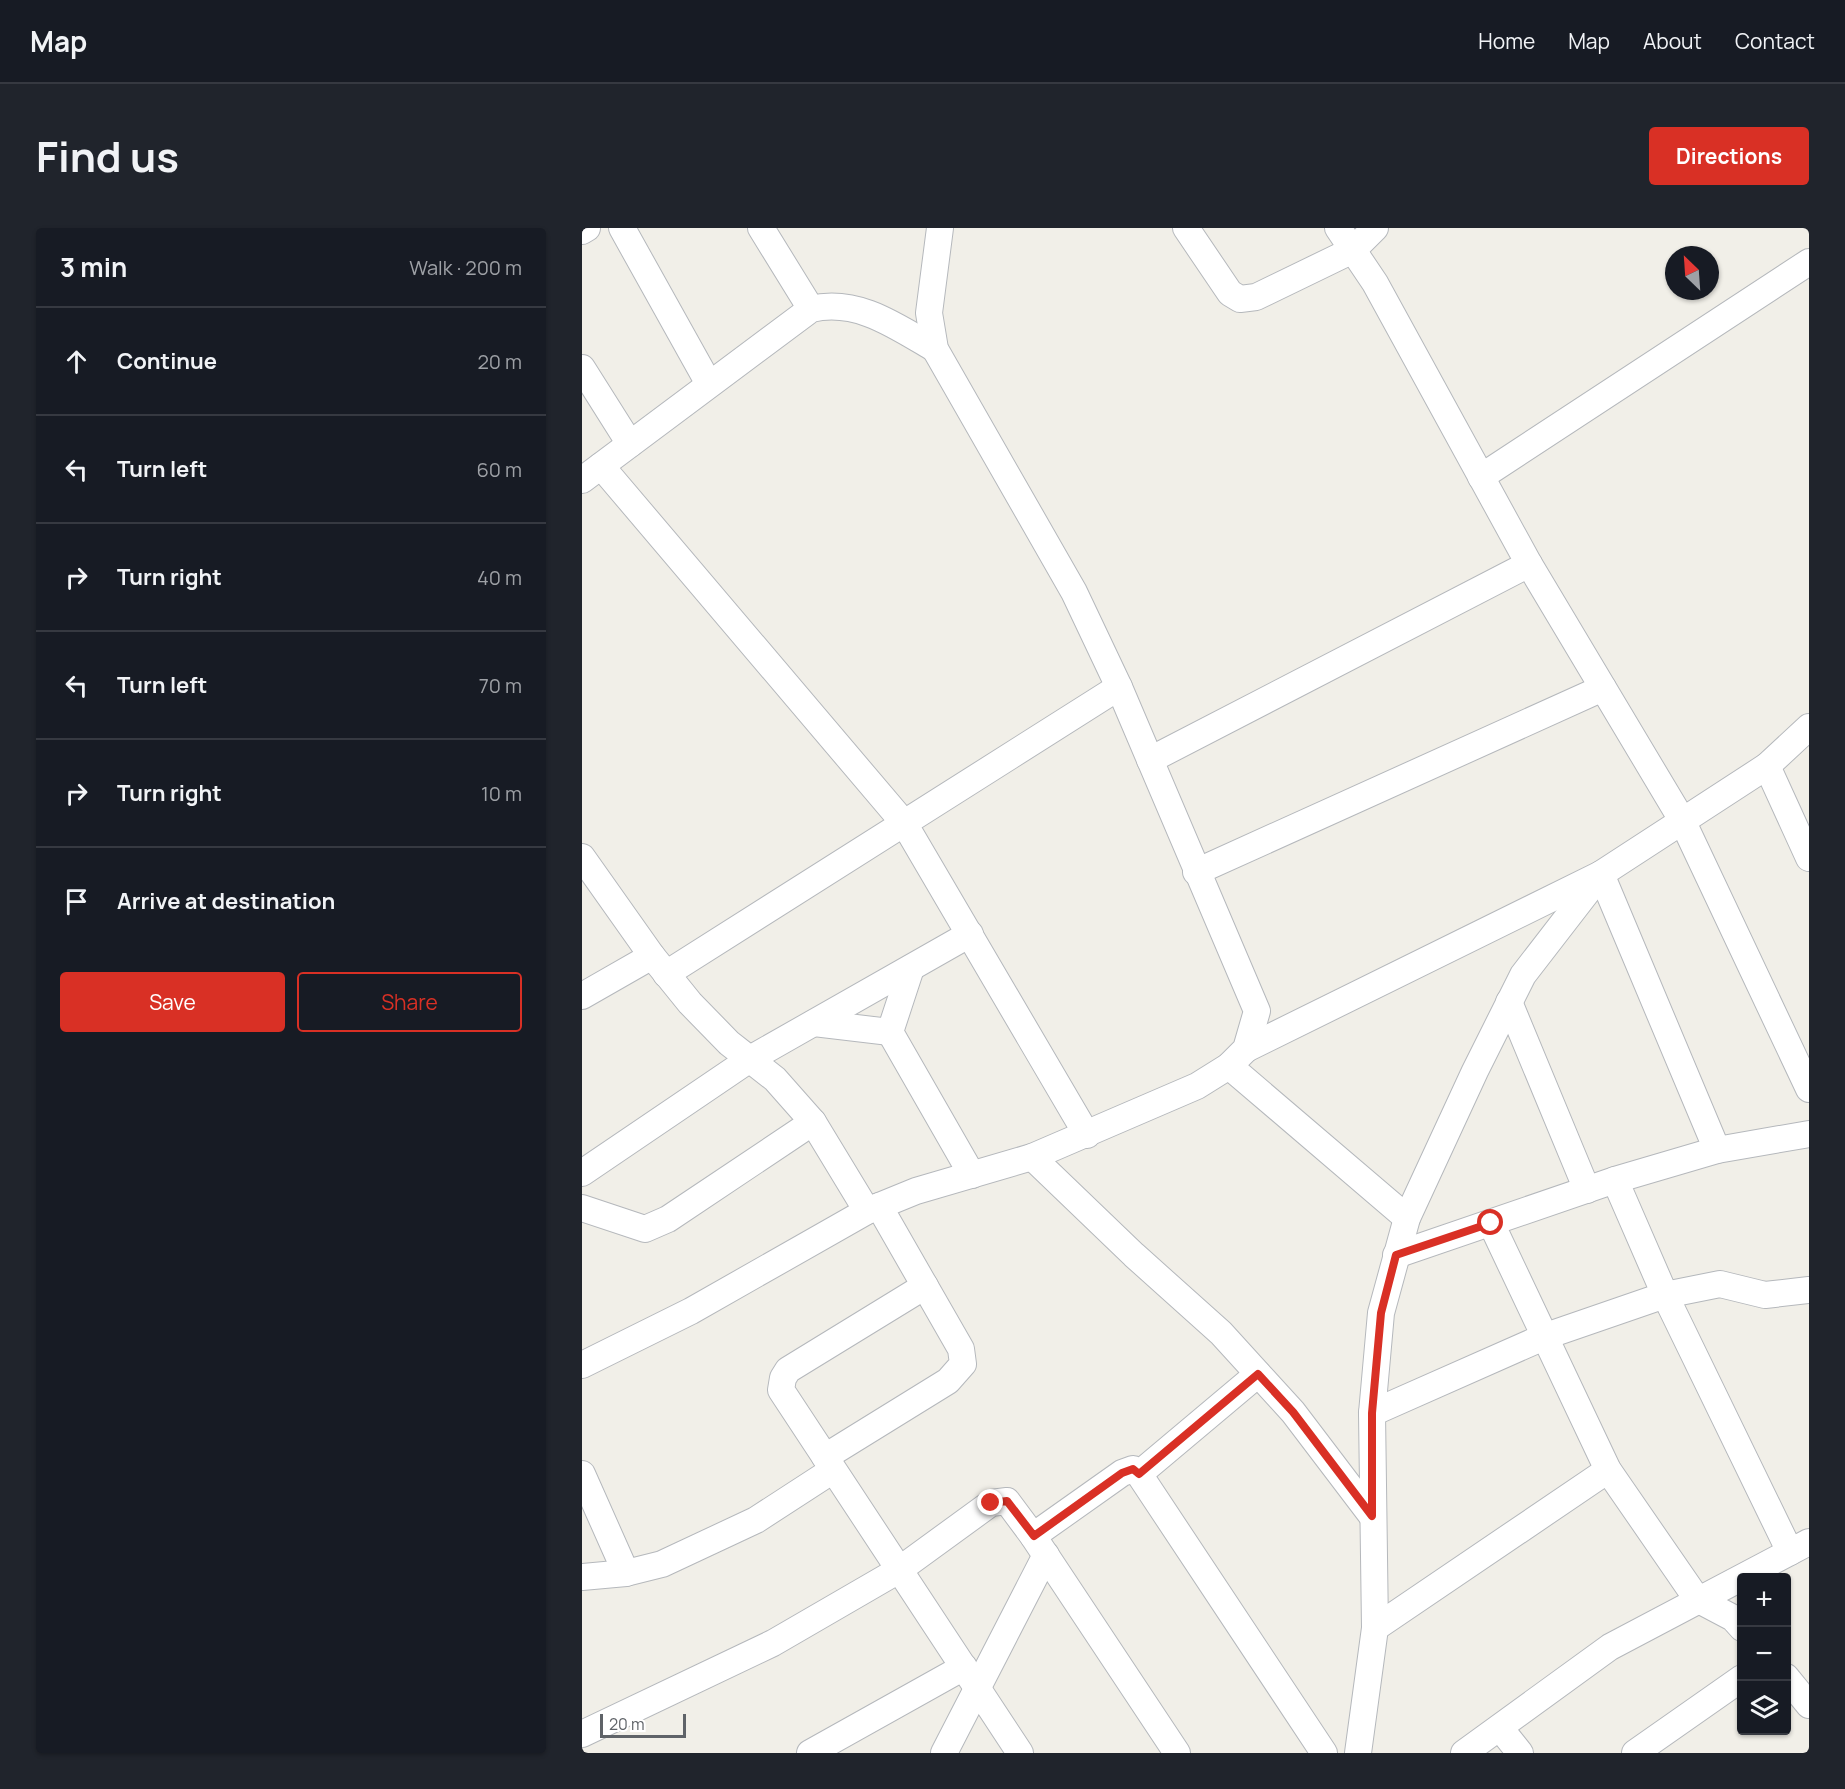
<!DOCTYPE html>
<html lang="en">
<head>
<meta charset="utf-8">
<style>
  body { margin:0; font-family:Manrope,sans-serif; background:#20242c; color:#f1f3f6 }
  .controls { position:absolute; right:18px; bottom:18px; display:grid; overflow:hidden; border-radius:6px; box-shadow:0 2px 4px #0004 }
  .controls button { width:54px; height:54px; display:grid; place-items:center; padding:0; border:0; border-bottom:2px solid #363941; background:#171b24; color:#f1f3f6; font:30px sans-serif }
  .compass { position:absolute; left:1083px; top:18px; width:54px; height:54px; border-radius:50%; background:#171b24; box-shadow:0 2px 4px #0004; rotate:335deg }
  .scale { position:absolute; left:18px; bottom:15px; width:86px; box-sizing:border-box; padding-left:6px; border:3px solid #5f6368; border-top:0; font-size:16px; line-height:21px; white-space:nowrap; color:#5f6368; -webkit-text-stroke:4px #fff; paint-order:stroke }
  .stop { position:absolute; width:18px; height:18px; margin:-14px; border:4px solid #d93025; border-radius:50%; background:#fff }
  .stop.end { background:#d93025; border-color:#fff; box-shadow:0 2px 6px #0008 }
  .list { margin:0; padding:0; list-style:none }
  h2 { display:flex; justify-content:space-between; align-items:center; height:78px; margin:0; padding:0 24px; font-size:26px }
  h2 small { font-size:20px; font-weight:400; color:#9ea1a6 }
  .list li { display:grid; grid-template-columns:39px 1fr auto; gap:18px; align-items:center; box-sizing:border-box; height:108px; padding:0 24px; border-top:2px solid #363941 }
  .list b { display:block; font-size:22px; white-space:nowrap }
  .list em { font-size:20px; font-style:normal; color:#9ea1a6 }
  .actions { display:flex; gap:12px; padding:18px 24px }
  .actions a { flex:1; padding:14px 0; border:2px solid #d93025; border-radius:6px; text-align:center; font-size:21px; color:#d93025 }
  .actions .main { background:#d93025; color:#fff }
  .icon { flex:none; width:33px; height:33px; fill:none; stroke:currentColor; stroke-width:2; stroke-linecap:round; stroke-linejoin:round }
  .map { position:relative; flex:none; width:1227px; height:1525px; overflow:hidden; border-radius:6px }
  header { display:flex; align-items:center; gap:36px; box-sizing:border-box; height:84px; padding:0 30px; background:#171b24; border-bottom:2px solid #363941 }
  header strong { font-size:28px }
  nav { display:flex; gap:33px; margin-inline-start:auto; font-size:21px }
  .intro { display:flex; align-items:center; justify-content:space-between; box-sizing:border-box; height:144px; padding:0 36px }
  h1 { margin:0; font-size:42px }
  .button { padding:15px 27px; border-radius:6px; background:#d93025; color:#fff; font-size:21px; font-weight:700 }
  main { display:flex; gap:36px; padding:0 36px }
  aside { flex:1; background:#171b24; border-radius:6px; box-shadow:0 2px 4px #0004 }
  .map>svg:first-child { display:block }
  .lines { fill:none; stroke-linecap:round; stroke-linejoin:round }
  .minor-casing { stroke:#b5b8bc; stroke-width:28 }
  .minor { stroke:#fff; stroke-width:26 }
  .route { stroke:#d93025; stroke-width:8 }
</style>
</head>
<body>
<header>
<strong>Map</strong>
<nav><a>Home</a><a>Map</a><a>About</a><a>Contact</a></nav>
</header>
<div class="intro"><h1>Find us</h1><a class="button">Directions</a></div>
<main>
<aside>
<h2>3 min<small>Walk · 200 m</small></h2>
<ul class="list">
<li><svg class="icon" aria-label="ahead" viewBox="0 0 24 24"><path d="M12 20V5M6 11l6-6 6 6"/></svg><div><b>Continue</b></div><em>20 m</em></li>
<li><svg class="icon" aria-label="left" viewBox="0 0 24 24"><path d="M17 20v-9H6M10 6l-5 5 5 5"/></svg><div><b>Turn left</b></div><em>60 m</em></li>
<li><svg class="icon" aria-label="right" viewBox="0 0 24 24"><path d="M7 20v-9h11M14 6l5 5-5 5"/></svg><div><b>Turn right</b></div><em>40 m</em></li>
<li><svg class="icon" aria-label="left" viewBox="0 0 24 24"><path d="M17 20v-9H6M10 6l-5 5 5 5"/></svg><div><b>Turn left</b></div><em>70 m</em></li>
<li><svg class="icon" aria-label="right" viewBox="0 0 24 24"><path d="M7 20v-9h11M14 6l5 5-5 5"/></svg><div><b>Turn right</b></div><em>10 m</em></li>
<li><svg class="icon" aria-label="arrive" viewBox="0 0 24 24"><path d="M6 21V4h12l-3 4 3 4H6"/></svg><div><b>Arrive at destination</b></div></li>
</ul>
<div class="actions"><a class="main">Save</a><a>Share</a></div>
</aside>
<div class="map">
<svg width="1227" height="1525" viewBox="0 0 1227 1525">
  <rect width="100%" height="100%" fill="#f1efe8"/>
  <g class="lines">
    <g class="minor-casing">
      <g id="minor">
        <polyline points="40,0 127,156"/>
        <polyline points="179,0 229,81"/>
        <polyline points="604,0 648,65 658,71 674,69 771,22 793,0"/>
        <polyline points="756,0 793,55 947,336 1100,592 1227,861"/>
        <polyline points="0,3 5,0"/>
        <polyline points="0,140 48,216"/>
        <polyline points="19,238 322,595 505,907"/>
        <polyline points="899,249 1227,34"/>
        <path d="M0,252L229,81C275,70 314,98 353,121"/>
        <polyline points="568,532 947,336"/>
        <polyline points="1185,538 1227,630"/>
        <polyline points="0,629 70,728 108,775 147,815 193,851 231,894 285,983"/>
        <polyline points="614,644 1021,460"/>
        <polyline points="329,740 308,804 390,947"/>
        <polyline points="84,746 537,459"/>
        <polyline points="0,768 70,728"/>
        <polyline points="927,774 1005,962"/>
        <polyline points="232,795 308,804"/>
        <polyline points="664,821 1019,646 1135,922"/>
        <polyline points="647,838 825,990"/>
        <polyline points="450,929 552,1027 639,1105 711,1184 790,1288"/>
        <polyline points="0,945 168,831 388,706"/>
        <polyline points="1033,952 1083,1067 1208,1324"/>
        <polyline points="0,980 63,1001 86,991 231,894"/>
        <polyline points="909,995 1026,1242 1115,1371 1151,1390 1160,1400"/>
        <polyline points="814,1027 1033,952 1135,922 1227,906"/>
        <polyline points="343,1058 206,1142 201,1150 199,1162 438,1525"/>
        <polyline points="0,1137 109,1083 285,983 334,963 450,929 615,858 647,838 664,821 675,783 537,459 492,364 353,121 347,85 358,0"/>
        <polyline points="790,1185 964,1108 1083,1067 1138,1056 1183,1067 1227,1062"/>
        <polyline points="243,1229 366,1153 381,1136 379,1121 297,978"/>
        <polyline points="0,1246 44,1345"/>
        <polyline points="557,1246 676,1146"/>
        <polyline points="451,1308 540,1245 551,1241 557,1246 742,1525"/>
        <polyline points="0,1349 44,1345 80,1336 174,1292 251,1242"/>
        <polyline points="793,1400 1026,1242"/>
        <polyline points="1204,1449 1227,1477"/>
        <polyline points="918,1500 938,1525"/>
        <polyline points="0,1506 191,1415 317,1342 409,1275 425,1273 451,1308 595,1525"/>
        <polyline points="228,1525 382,1439"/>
        <polyline points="362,1525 464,1327"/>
        <polyline points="776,1525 793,1400 790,1185 799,1085 825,990 893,843 941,747 1019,646 1185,538 1227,499"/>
        <polyline points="882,1525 1028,1419 1227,1314"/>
        <polyline points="1053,1525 1160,1450"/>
      </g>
    </g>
    <use href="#minor" class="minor"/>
  </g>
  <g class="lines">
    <polyline class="route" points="409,1275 425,1273 452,1308 540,1245 551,1241 557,1246 676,1146 711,1184 790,1288 790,1185 799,1085 814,1027 909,995"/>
  </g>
</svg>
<div class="controls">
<button>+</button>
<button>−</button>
<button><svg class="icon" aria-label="layers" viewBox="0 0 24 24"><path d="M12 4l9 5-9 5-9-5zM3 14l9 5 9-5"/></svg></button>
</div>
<svg class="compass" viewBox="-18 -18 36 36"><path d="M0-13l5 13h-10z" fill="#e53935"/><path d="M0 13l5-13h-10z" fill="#9ea1a6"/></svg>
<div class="scale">20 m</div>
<div class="stop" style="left:909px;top:995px"></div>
<div class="stop end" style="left:409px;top:1275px"></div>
</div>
</main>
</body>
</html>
